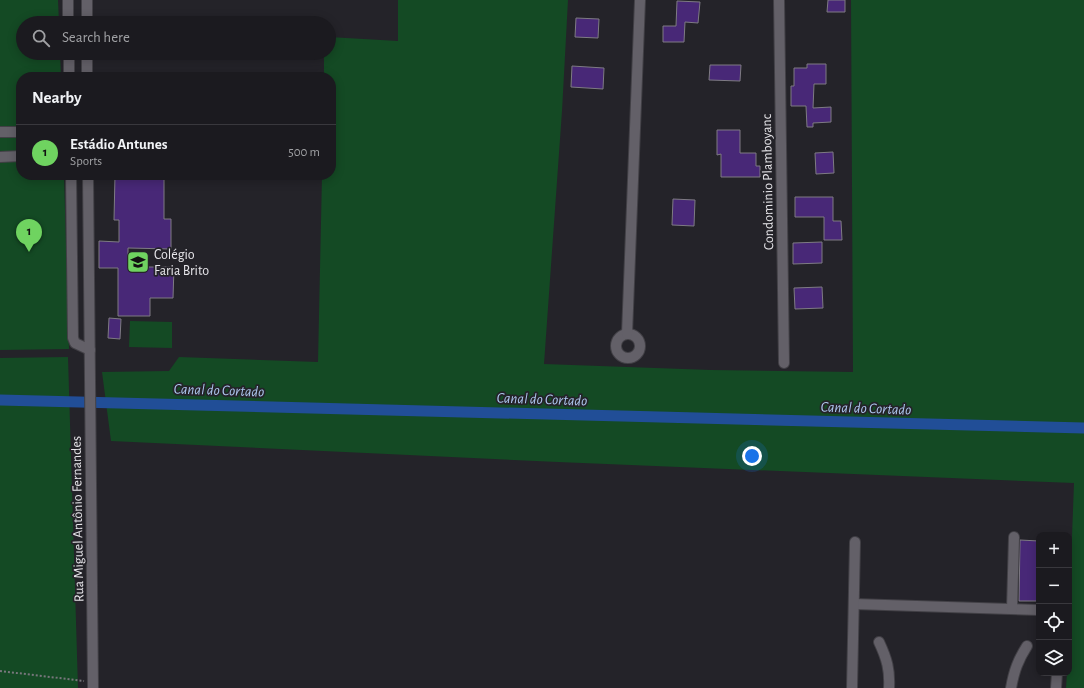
<!DOCTYPE html>
<html lang="en">
<head>
<meta charset="utf-8">
<style>
  body { margin:0; font-family:"Alegreya Sans",sans-serif; background:#28272c; color:#f1f3f6 }
  .controls { position:absolute; right:12px; bottom:12px; display:grid; overflow:hidden; border-radius:8px; box-shadow:0 2px 10px #0003 }
  .controls button { width:36px; height:36px; display:grid; place-items:center; padding:0; border:0; border-bottom:1px solid #39383d; background:#1b1a1f; color:#f1f3f6; font:20px sans-serif }
  .you { position:absolute; left:752px; top:456px; width:14px; height:14px; margin:-10px; border:3px solid #fff; border-radius:50%; background:#1a73e8; box-shadow:0 0 0 6px #1a73e833 }
  .badge { display:grid; place-items:center; width:26px; height:26px; border-radius:50%; background:#6fd360; color:#111; font-size:13px; font-weight:700 }
  .pin { position:absolute; translate:-50% -33px; filter:drop-shadow(0 1px 2px #0008) }
  .pin::after { content:''; position:absolute; top:21px; width:14px; height:12px; background:inherit; clip-path:polygon(0 0,100% 0,50% 100%) }
  .list { margin:0; padding:0; list-style:none }
  h2 { display:flex; justify-content:space-between; align-items:center; height:52px; margin:0; padding:0 16px; font-size:17px }
  h2 small { font-size:13px; font-weight:400; color:#a0a1a4 }
  .list li { display:grid; grid-template-columns:26px 1fr auto; gap:12px; align-items:center; box-sizing:border-box; height:56px; padding:0 16px; border-top:1px solid #39383d }
  .list b { display:block; font-size:15px; white-space:nowrap }
  .list p { margin:0; font-size:13px; white-space:nowrap; color:#a0a1a4 }
  .list em { font-size:13px; font-style:normal; color:#a0a1a4 }
  .icon { flex:none; width:22px; height:22px; fill:none; stroke:currentColor; stroke-width:2; stroke-linecap:round; stroke-linejoin:round }
  .map { position:relative; flex:none; width:1084px; height:688px; overflow:hidden }
  .search { position:absolute; background:#1b1a1f; box-shadow:0 2px 10px #0003; left:16px; top:16px; width:320px; height:44px; display:flex; align-items:center; gap:10px; box-sizing:border-box; padding:0 14px; border-radius:22px; color:#a0a1a4; font-size:15px }
  .panel { position:absolute; background:#1b1a1f; box-shadow:0 2px 10px #0003; left:16px; top:72px; width:320px; height:108px; border-radius:16px }
  .map>svg:first-child { display:block }
  .green { fill:#144a24 }
  .lines { fill:none; stroke-linecap:round; stroke-linejoin:round }
  .canal { stroke:#214e97; stroke-width:11 }
  .building { fill:#482877; stroke:#7e7b83 }
  .minor-casing { stroke:#424046; stroke-width:12 }
  .path { stroke:#78777c; stroke-width:2; stroke-dasharray:2 2; stroke-linecap:butt }
  .minor { stroke:#636068; stroke-width:10 }
  .labels { text-anchor:middle; stroke-width:3.5; stroke-linejoin:round; paint-order:stroke }
  .street-label { font-size:14px; fill:#e7e6ea; stroke:#242329 }
  .poi-label { font-size:14px; fill:#e7e6ea; stroke:#242329; text-anchor:start }
  .water-label { font-size:15px; font-style:italic; fill:#adc6ee; stroke:#242329 }
</style>
</head>
<body>
<div class="map">
<svg width="1084" height="688" viewBox="0 0 1084 688">
  <rect width="100%" height="100%" fill="#242329"/>
  <g class="green">
    <polygon points="0,0 58,0 59,23 23,23 23,53 60,53 61,77 21,77 21,175 64,175 69,349 0,350"/>
    <polygon points="398,0 568,0 562,111 544,364 711,370 853,372 851,0 1084,0 1084,688 1066,688 1067,673 1069,673 1069,616 1074,483 558,462 111,441 102,372 169,371 179,357 318,362 322,175 331,175 331,77 324,77 324,53 329,53 329,37 398,41"/>
    <polygon points="130,321 172,322 172,348 129,347"/>
    <polygon points="68,357 78,688 0,688 0,358"/>
  </g>
  <g class="lines">
    <polyline class="canal" points="0,400 1084,428"/>
  </g>
  <g class="building">
    <polygon points="828,0 845,0 845,12 827,12"/>
    <polygon points="677,1 700,2 698,23 685,22 684,42 663,42 663,26 676,26"/>
    <polygon points="576,18 599,19 598,38 575,37"/>
    <polygon points="807,64 826,64 826,84 814,84 813,108 831,107 831,122 813,123 813,127 807,127 806,106 791,106 791,86 794,86 794,68 807,68"/>
    <polygon points="710,65 741,65 740,81 709,80"/>
    <polygon points="572,66 604,68 603,89 571,87"/>
    <polygon points="717,130 740,130 740,153 756,153 756,166 760,166 760,177 721,177 721,154 717,155"/>
    <polygon points="833,152 834,173 816,174 815,153"/>
    <polygon points="115,175 164,175 164,219 171,219 171,249 128,248 128,267 174,267 173,298 150,298 150,316 118,316 118,268 99,268 99,241 119,242 119,220 114,220"/>
    <polygon points="795,197 833,197 833,221 841,221 842,240 824,240 824,217 795,217"/>
    <polygon points="673,199 695,200 694,226 672,225"/>
    <polygon points="822,242 822,263 793,264 793,243"/>
    <polygon points="822,287 823,308 795,309 794,288"/>
    <polygon points="109,318 121,319 120,339 108,338"/>
    <polygon points="1020,540 1039,541 1039,601 1019,601"/>
  </g>
  <g class="lines">
    <g class="minor-casing">
      <g id="minor">
        <polyline points="68,0 68,23"/>
        <polyline points="87,0 87,23"/>
        <polyline points="779,0 784,363"/>
        <polyline points="69,53 69,77"/>
        <polyline points="87,53 87,77"/>
        <polyline points="0,132 21,132"/>
        <polyline points="0,157 21,156"/>
        <polyline points="71,175 73,338 75,343 90,350"/>
        <polyline points="88,175 93,688"/>
        <circle cx="628" cy="346" r="12"/>
        <polyline points="627,334 640,0"/>
        <polyline points="854,604 1039,610"/>
        <polyline points="1012,609 1014,537"/>
        <path d="M879,642C887,659 890,670 889,688"/>
        <polyline points="852,688 855,542"/>
        <path d="M1011,688C1014,671 1018,660 1027,646"/>
        <polyline points="1056,688 1057,673"/>
      </g>
    </g>
    <polyline class="path" points="0,671 84,681"/>
    <use href="#minor" class="minor"/>
  </g>
  <defs>
    <g id="school-square" transform="scale(1.15)"><rect x="-9" y="-9" width="18" height="18" rx="4" fill="#6fd360" stroke="#242329"/><path d="M0-5L7-2L0 1L-7-2ZM-4 1L0 2.5L4 1V4Q0 6-4 4Z" fill="#111"/></g>
  </defs>
  <g fill-rule="evenodd">
    <use href="#school-square" x="138" y="262"/>
  </g>
  <g class="labels">
    <g class="street-label">
      <text transform="translate(767 182) rotate(-91)" y="5">Condominio Plamboyanc</text>
      <text transform="translate(77 519) rotate(-91)" y="5">Rua Miguel Antônio Fernandes</text>
    </g>
    <g class="poi-label">
      <text x="154" y="259">Colégio<tspan x="154" dy="16">Faria Brito</tspan></text>
    </g>
    <g class="water-label">
      <text transform="translate(219 390) rotate(2)" y="5">Canal do Cortado</text>
      <text transform="translate(542 399) rotate(2)" y="5">Canal do Cortado</text>
      <text transform="translate(866 408) rotate(2)" y="5">Canal do Cortado</text>
    </g>
  </g>
</svg>
<div class="controls">
<button>+</button>
<button>−</button>
<button><svg class="icon" aria-label="locate" viewBox="0 0 24 24"><circle cx="12" cy="12" r="6"/><path d="M12 2v4M12 18v4M2 12h4M18 12h4"/></svg></button>
<button><svg class="icon" aria-label="layers" viewBox="0 0 24 24"><path d="M12 4l9 5-9 5-9-5zM3 14l9 5 9-5"/></svg></button>
</div>
<div class="you"></div>
<div class="pin badge" style="left:29px;top:252px">1</div>
<div class="search"><svg class="icon" aria-label="search" viewBox="0 0 24 24"><circle cx="10" cy="10" r="6"/><path d="M15 15l6 6"/></svg>Search here</div>
<section class="panel">
<h2>Nearby<small></small></h2>
<ul class="list">
<li><span class="badge">1</span><div><b>Estádio Antunes</b><p>Sports</p></div><em>500 m</em></li>
</ul>
</section>
</div>
</body>
</html>
